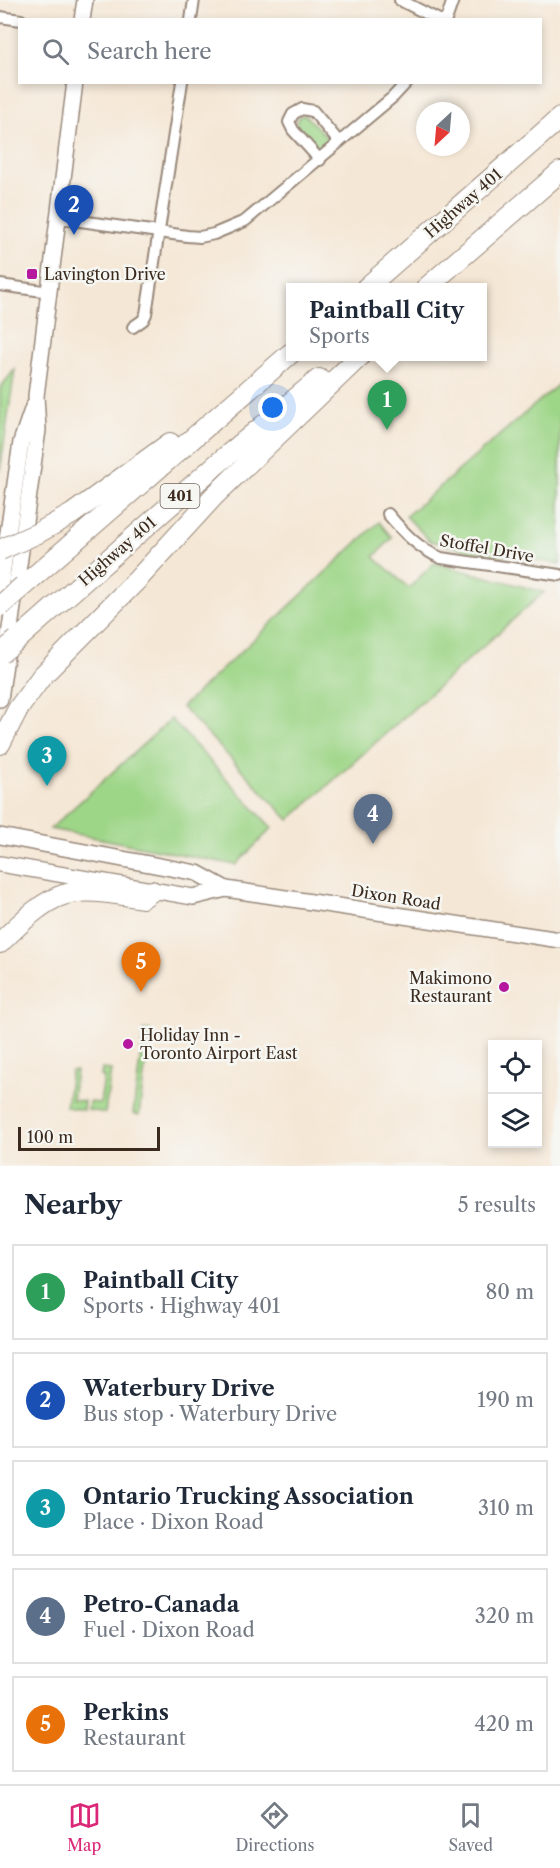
<!DOCTYPE html>
<html lang="en">
<head>
<meta charset="utf-8">
<style>
  body { margin:0; font-family:"Libre Caslon Text",serif; background:#f6f6f7; color:#1f2937 }
  .controls { position:absolute; right:18px; bottom:18px; display:grid; overflow:hidden; border-radius:0px; box-shadow:0 3px 9px #0003 }
  .controls button { width:54px; height:54px; display:grid; place-items:center; padding:0; border:0; border-bottom:2px solid #e0e1e3; background:#fff; color:#1f2937; font:30px sans-serif }
  .compass { position:absolute; left:416px; top:102px; width:54px; height:54px; border-radius:50%; background:#fff; box-shadow:0 3px 9px #0003; rotate:206deg }
  .scale { position:absolute; left:18px; bottom:15px; width:142px; box-sizing:border-box; padding-left:6px; border:3px solid #3b2a1e; border-top:0; font-size:16px; line-height:21px; white-space:nowrap; color:#3b2a1e; -webkit-text-stroke:4px #f6f6f2; paint-order:stroke }
  .you { position:absolute; left:273px; top:408px; width:21px; height:21px; margin:-15px; border:4px solid #fff; border-radius:50%; background:#1a73e8; box-shadow:0 0 0 9px #1a73e833 }
  .badge { display:grid; place-items:center; width:39px; height:39px; border-radius:50%; background:#db2777; color:#fff; font-size:20px; font-weight:700 }
  .pin { position:absolute; translate:-50% -50px; filter:drop-shadow(0 2px 3px #0008) }
  .pin::after { content:''; position:absolute; top:32px; width:21px; height:18px; background:inherit; clip-path:polygon(0 0,100% 0,50% 100%) }
  .popup { position:absolute; left:286px; top:283px; width:201px; height:78px; box-sizing:border-box; display:grid; place-content:center; border-radius:0px; background:#fff; filter:drop-shadow(0 2px 4px #0005); font-size:20px; white-space:nowrap; color:#747a83 }
  .popup b { font-size:22px; color:#1f2937 }
  .popup::after { content:''; position:absolute; left:50%; top:100%; margin-left:-12px; border:12px solid transparent; border-top-color:#fff }
  .list { margin:0; padding:0; list-style:none }
  h2 { display:flex; justify-content:space-between; align-items:center; height:78px; margin:0; padding:0 24px; font-size:26px }
  h2 small { font-size:20px; font-weight:400; color:#747a83 }
  .list li { display:grid; grid-template-columns:39px 1fr auto; gap:18px; align-items:center; box-sizing:border-box; height:96px; margin:0 12px 12px; padding:0 12px; border:2px solid #e0e1e3; border-radius:0px }
  .list b { display:block; font-size:22px; white-space:nowrap }
  .list p { margin:0; font-size:20px; white-space:nowrap; color:#747a83 }
  .list em { font-size:20px; font-style:normal; color:#747a83 }
  .icon { flex:none; width:33px; height:33px; fill:none; stroke:currentColor; stroke-width:2; stroke-linecap:round; stroke-linejoin:round }
  .map { position:relative; flex:none; width:560px; height:1166px; overflow:hidden }
  .search { position:absolute; background:#fff; box-shadow:0 3px 9px #0003; left:18px; right:18px; top:18px; height:66px; display:flex; align-items:center; gap:15px; box-sizing:border-box; padding:0 21px; border-radius:0px; color:#747a83; font-size:22px }
  .sheet { height:618px; background:#fff }
  nav { display:flex; justify-content:space-around; align-items:center; box-sizing:border-box; height:84px; border-top:2px solid #e0e1e3; background:#fff; font-size:16px; color:#747a83 }
  nav a { display:grid; justify-items:center; gap:3px }
  nav .on { color:#db2777 }
  .map>svg:first-child { display:block }
  .green { fill:#9ed688; stroke:#6c8053; stroke-width:1.5 }
  .lines { fill:none; stroke-linecap:round; stroke-linejoin:round }
  .minor-casing { stroke:#98887a; stroke-width:14 }
  .secondary-casing { stroke:#98887a; stroke-width:18 }
  .motorway-casing { stroke:#98887a; stroke-width:22 }
  .minor { stroke:#fff; stroke-width:10 }
  .secondary { stroke:#fff; stroke-width:15 }
  .motorway { stroke:#fff; stroke-width:20 }
  .motorway-bridge-casing { stroke:#98887a; stroke-width:22; stroke-linecap:butt }
  .motorway-bridge { stroke:#fff; stroke-width:20 }
  .poi-dot { fill:#b5179e; stroke:#f6f6f2; stroke-width:2 }
  .labels { text-anchor:middle; stroke-width:5; stroke-linejoin:round; paint-order:stroke }
  .shield { fill:#f6f6f2; stroke:#73675e; stroke-width:1.5 }
  .shield-label { font-size:15px; font-weight:bold; fill:#3b2a1e }
  .street-label { font-size:16px; fill:#3b2a1e; stroke:#f6f6f2 }
  .poi-label { font-size:16px; fill:#3b2a1e; stroke:#f6f6f2; text-anchor:start }
</style>
</head>
<body>
<div class="map">
<svg width="560" height="1166" viewBox="0 0 560 1166">
  <rect width="100%" height="100%" fill="#f6f6f2"/>
  <filter id="ink" filterUnits="userSpaceOnUse"><feTurbulence type="fractalNoise" baseFrequency=".0167" numOctaves="2"/><feDisplacementMap in="SourceGraphic" scale="12" xChannelSelector="R" yChannelSelector="G"/><feConvolveMatrix kernelMatrix="1 2 1 2 8 2 1 2 1" color-interpolation-filters="sRGB"/></filter>
  <filter id="wash" filterUnits="userSpaceOnUse"><feTurbulence type="fractalNoise" baseFrequency=".008" numOctaves="4" result="noise"/><feDisplacementMap in="SourceGraphic" scale="24" xChannelSelector="R" yChannelSelector="G"/><feGaussianBlur stdDeviation="1.35" result="paint"/><feColorMatrix in="noise" values="0 0 0 0 0 0 0 0 0 0 0 0 0 0 0 0 0 1.4 0 .05"/><feComposite in="paint" operator="in"/></filter>
  <g filter="url(#wash)">
    <rect width="100%" height="100%" fill="#f5e7d5"/>
    <g class="green">
      <polygon points="305,115 329,139 329,145 326,150 320,150 298,128 296,122 300,116"/>
      <polygon points="15,369 0,471 0,388"/>
      <polygon points="560,383 560,564 471,551 430,541 406,516"/>
      <polygon points="379,522 392,538 374,557 409,588 434,563 544,592 289,820 182,707"/>
      <polygon points="171,719 272,828 236,865 50,829"/>
      <polygon points="144,1030 150,1030 139,1115 133,1114"/>
      <polygon points="102,1069 111,1070 105,1113 88,1110 89,1102 100,1103 104,1077 101,1076"/>
      <polygon points="71,1071 76,1071 72,1100 84,1101 83,1110 66,1107"/>
    </g>
  </g>
  <g filter="url(#ink)">
    <g class="lines">
      <g class="minor-casing">
        <g id="minor">
          <polyline points="400,0 439,20"/>
          <polyline points="0,17 21,20"/>
          <polyline points="191,20 194,0"/>
          <polyline points="446,20 453,0"/>
          <polyline points="320,160 293,130 289,122 293,114 302,109 313,111 339,142"/>
          <polyline points="59,218 187,236 200,237 214,234 245,221 393,97 407,82"/>
          <polyline points="0,285 50,292"/>
          <polyline points="133,327 143,320 146,314 182,82"/>
          <path d="M388,514C403,532 419,549 441,558L560,575"/>
        </g>
      </g>
      <g class="secondary-casing">
        <g id="secondary">
          <polyline points="82,20 85,0"/>
          <polyline points="0,589 21,442 33,407"/>
          <polyline points="0,699 38,430 36,396 75,82"/>
          <polyline points="0,836 197,873 226,889 560,940"/>
          <polyline points="0,864 193,897 226,889"/>
        </g>
      </g>
      <g class="motorway-casing">
        <g id="motorway">
          <polyline points="366,288 560,118"/>
          <polyline points="426,288 560,172"/>
          <polyline points="38,533 72,514 170,443"/>
          <polyline points="23,586 291,353"/>
          <polyline points="17,640 217,464 319,379"/>
          <polyline points="0,744 18,709 42,676 138,579 214,496 360,356"/>
          <path d="M0,943C56,888 65,885 142,898L152,891"/>
        </g>
      </g>
      <use href="#minor" class="minor"/>
      <use href="#secondary" class="secondary"/>
      <use href="#motorway" class="motorway"/>
      <g class="motorway-bridge-casing">
        <g id="motorway-bridge">
          <polyline points="0,550 38,533"/>
          <polyline points="0,606 23,586"/>
          <polyline points="0,654 17,640"/>
        </g>
      </g>
      <use href="#motorway-bridge" class="motorway-bridge"/>
    </g>
  </g>
  <g class="poi-dot">
    <rect x="26" y="268" width="12" height="12" rx="3"/>
    <circle cx="504" cy="987" r="6"/>
    <circle cx="128" cy="1044" r="6"/>
  </g>
  <g class="labels">
    <rect class="shield" x="160.5" y="484" width="39" height="24" rx="4.5"/>
    <g class="shield-label">
      <text x="180" y="501">401</text>
    </g>
    <g class="street-label">
      <text transform="translate(463 203) rotate(-41)" y="6">Highway 401</text>
      <text transform="translate(487 548) rotate(10)" y="6">Stoffel Drive</text>
      <text transform="translate(117 551) rotate(-41)" y="6">Highway 401</text>
      <text transform="translate(396 897) rotate(9)" y="6">Dixon Road</text>
    </g>
    <g class="poi-label">
      <text x="44" y="280">Lavington Drive</text>
      <text x="492" y="984" text-anchor="end">Makimono<tspan x="492" dy="18">Restaurant</tspan></text>
      <text x="140" y="1041">Holiday Inn -<tspan x="140" dy="18">Toronto Airport East</tspan></text>
    </g>
  </g>
</svg>
<div class="controls">
<button><svg class="icon" aria-label="locate" viewBox="0 0 24 24"><circle cx="12" cy="12" r="6"/><path d="M12 2v4M12 18v4M2 12h4M18 12h4"/></svg></button>
<button><svg class="icon" aria-label="layers" viewBox="0 0 24 24"><path d="M12 4l9 5-9 5-9-5zM3 14l9 5 9-5"/></svg></button>
</div>
<svg class="compass" viewBox="-18 -18 36 36"><path d="M0-13l5 13h-10z" fill="#e53935"/><path d="M0 13l5-13h-10z" fill="#747a83"/></svg>
<div class="scale">100 m</div>
<div class="you"></div>
<div class="pin badge" style="left:387px;top:430px;background:#2e9e5b">1</div>
<div class="popup"><b>Paintball City</b>Sports</div>
<div class="pin badge" style="left:74px;top:235px;background:#1a4fb4">2</div>
<div class="pin badge" style="left:47px;top:786px;background:#0f9aa8">3</div>
<div class="pin badge" style="left:373px;top:844px;background:#5c6f8a">4</div>
<div class="pin badge" style="left:141px;top:992px;background:#e8710a">5</div>
<div class="search"><svg class="icon" aria-label="search" viewBox="0 0 24 24"><circle cx="10" cy="10" r="6"/><path d="M15 15l6 6"/></svg>Search here</div>
</div>
<section class="sheet">
<h2>Nearby<small>5 results</small></h2>
<ul class="list">
<li><span class="badge" style="background:#2e9e5b">1</span><div><b>Paintball City</b><p>Sports · Highway 401</p></div><em>80 m</em></li>
<li><span class="badge" style="background:#1a4fb4">2</span><div><b>Waterbury Drive</b><p>Bus stop · Waterbury Drive</p></div><em>190 m</em></li>
<li><span class="badge" style="background:#0f9aa8">3</span><div><b>Ontario Trucking Association</b><p>Place · Dixon Road</p></div><em>310 m</em></li>
<li><span class="badge" style="background:#5c6f8a">4</span><div><b>Petro-Canada</b><p>Fuel · Dixon Road</p></div><em>320 m</em></li>
<li><span class="badge" style="background:#e8710a">5</span><div><b>Perkins</b><p>Restaurant</p></div><em>420 m</em></li>
</ul>
</section>
<nav>
<a class="on"><svg class="icon" aria-label="map" viewBox="0 0 24 24"><path d="M3 6l6-2 6 2 6-2v14l-6 2-6-2-6 2zM9 4v14M15 6v14"/></svg>Map</a>
<a><svg class="icon" aria-label="directions" viewBox="0 0 24 24"><path d="M12 3l9 9-9 9-9-9zM9 14v-3h6M13 9l2 2-2 2"/></svg>Directions</a>
<a><svg class="icon" aria-label="saved" viewBox="0 0 24 24"><path d="M7 4h10v16l-5-4-5 4z"/></svg>Saved</a>
</nav>
</body>
</html>
